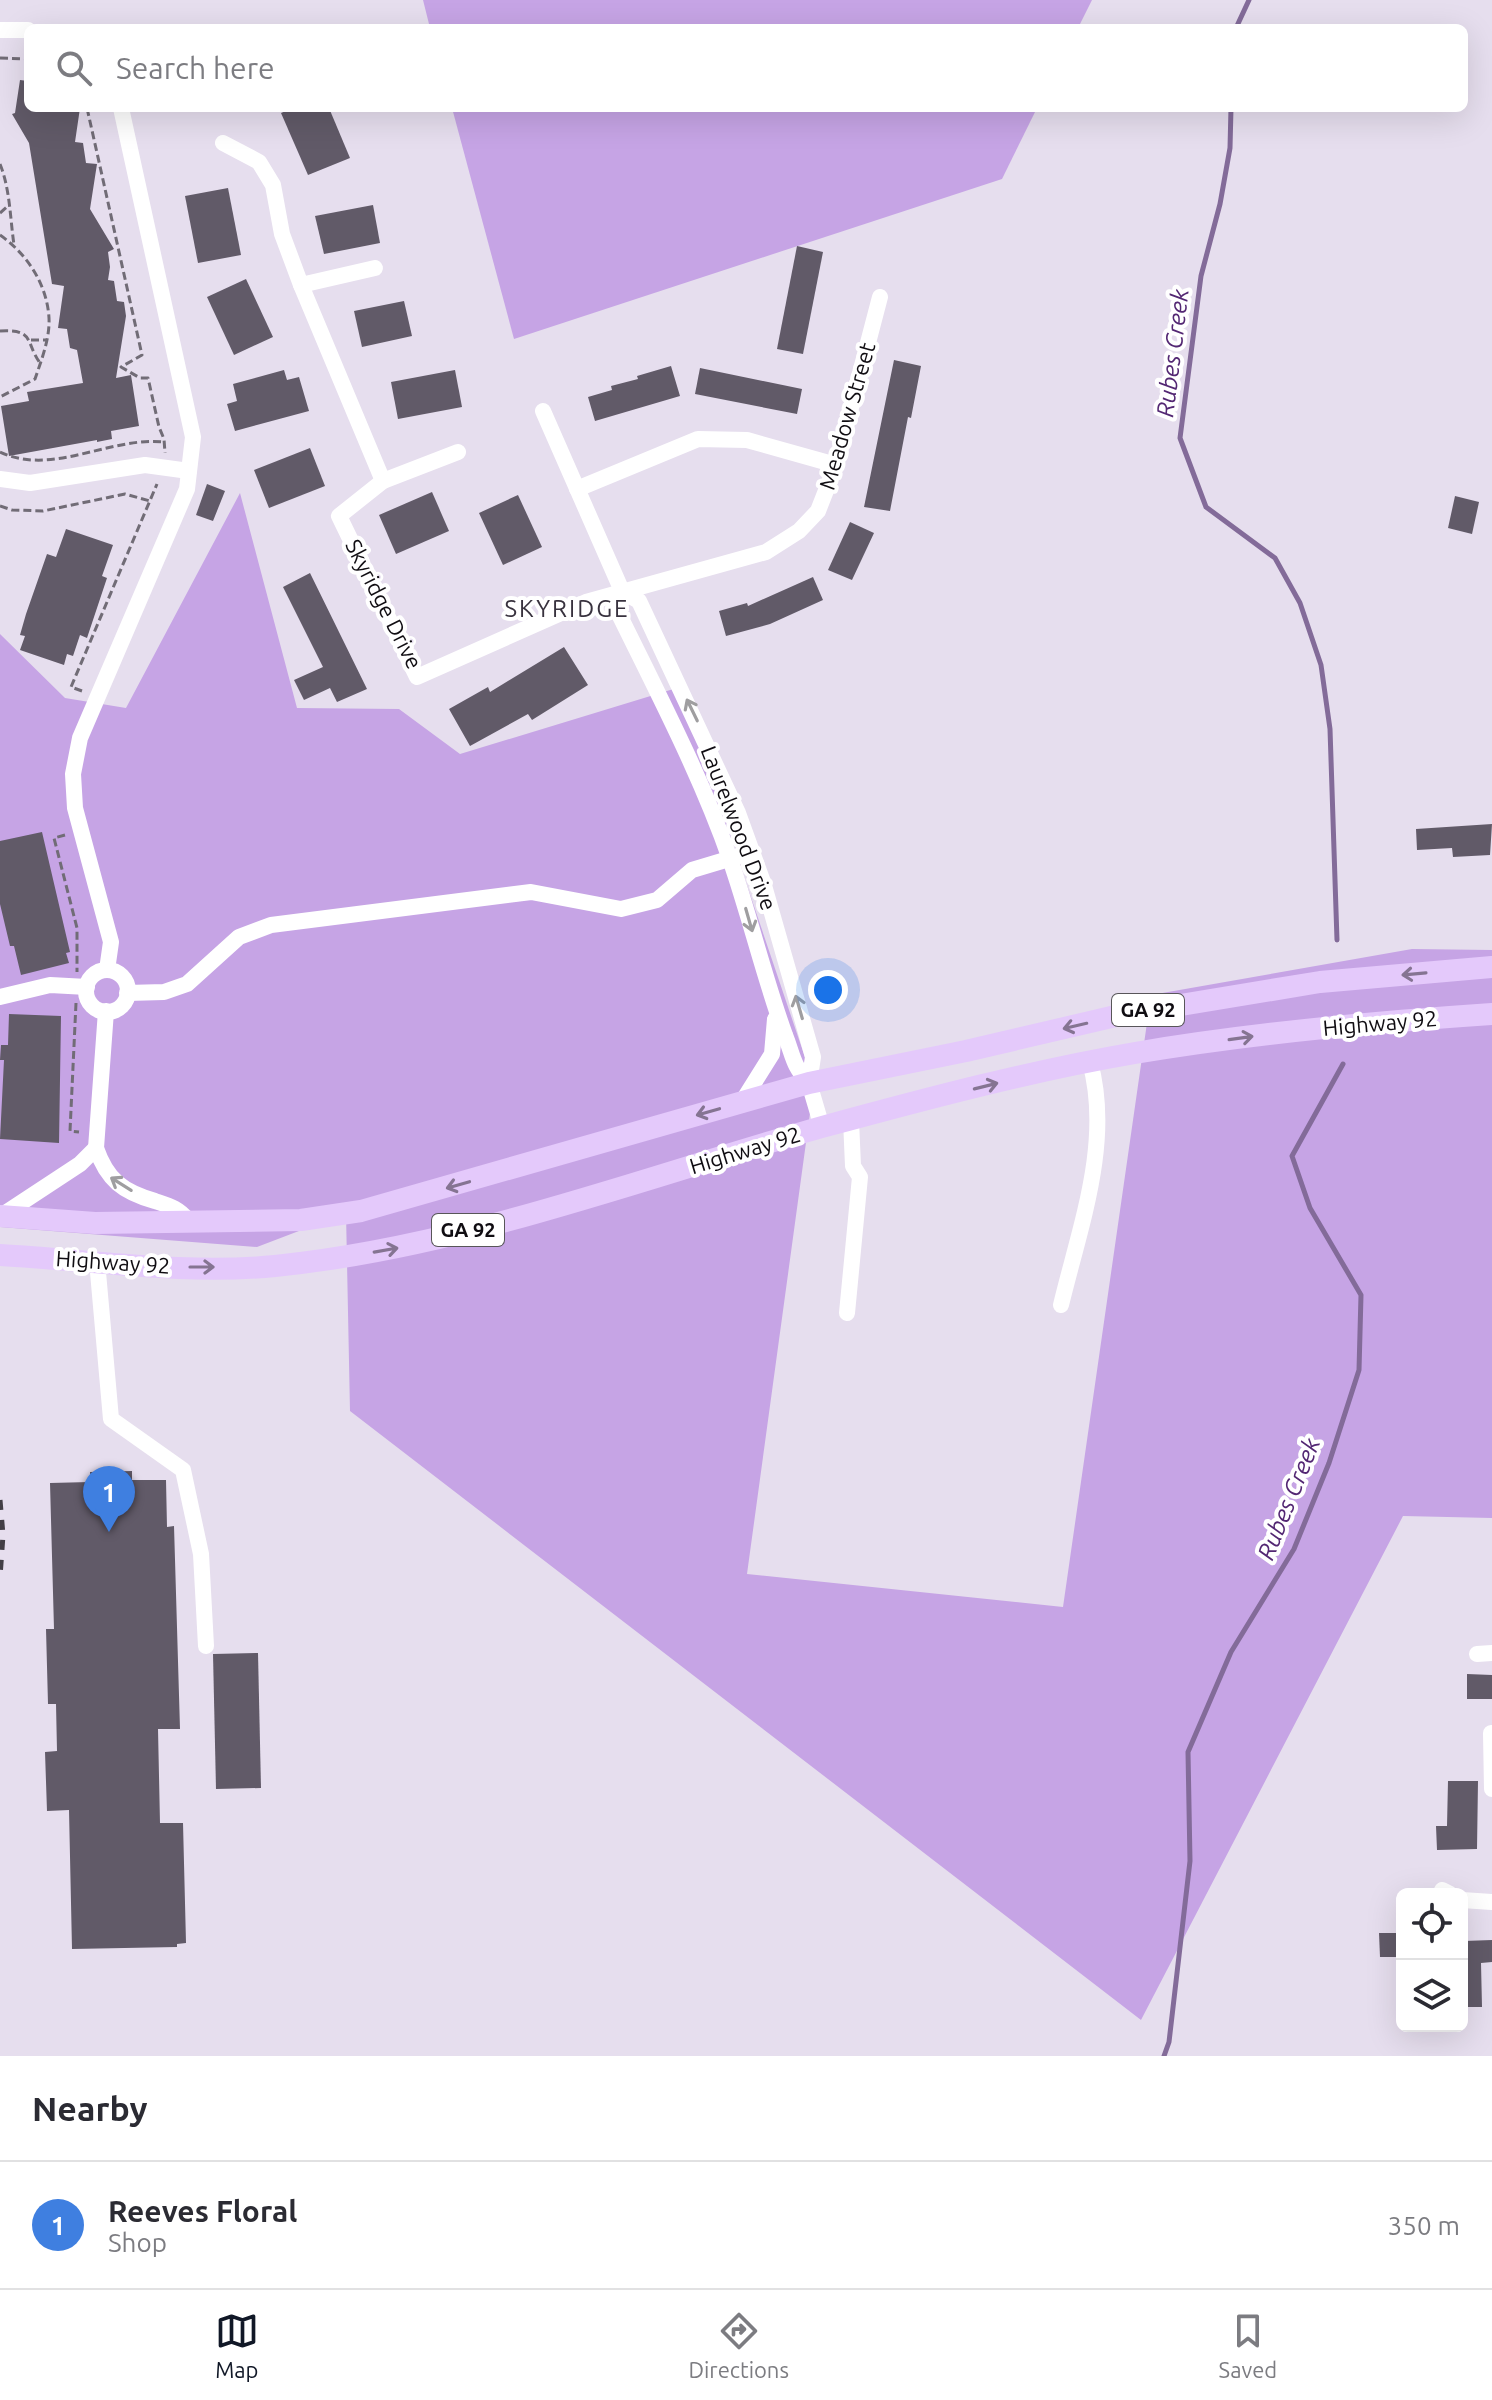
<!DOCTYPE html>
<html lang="en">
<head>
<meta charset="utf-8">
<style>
  body { margin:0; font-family:Ubuntu,sans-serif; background:#f2f2f3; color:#2b2b33 }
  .controls { position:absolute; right:24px; bottom:24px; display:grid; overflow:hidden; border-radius:12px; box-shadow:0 8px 32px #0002 }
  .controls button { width:72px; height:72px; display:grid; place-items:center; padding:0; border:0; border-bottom:2px solid #e1e1e2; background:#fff; color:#2b2b33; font:40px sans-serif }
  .you { position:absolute; left:828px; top:990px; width:28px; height:28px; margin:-20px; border:6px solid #fff; border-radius:50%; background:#1a73e8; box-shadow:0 0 0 12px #1a73e833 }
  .badge { display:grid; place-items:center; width:52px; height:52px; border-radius:50%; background:#111827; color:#fff; font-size:26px; font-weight:700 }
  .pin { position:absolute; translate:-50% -66px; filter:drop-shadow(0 2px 4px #0008) }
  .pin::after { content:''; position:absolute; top:42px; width:28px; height:24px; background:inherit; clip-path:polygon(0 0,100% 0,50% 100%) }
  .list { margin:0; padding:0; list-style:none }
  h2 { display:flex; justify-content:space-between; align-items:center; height:104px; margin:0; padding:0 32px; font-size:34px }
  h2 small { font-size:26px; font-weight:400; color:#7c7c81 }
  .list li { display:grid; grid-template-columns:52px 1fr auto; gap:24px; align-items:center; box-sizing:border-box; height:128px; padding:0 32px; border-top:2px solid #e1e1e2 }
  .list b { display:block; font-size:30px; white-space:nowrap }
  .list p { margin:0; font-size:26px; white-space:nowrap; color:#7c7c81 }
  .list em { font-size:26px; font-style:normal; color:#7c7c81 }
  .icon { flex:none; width:44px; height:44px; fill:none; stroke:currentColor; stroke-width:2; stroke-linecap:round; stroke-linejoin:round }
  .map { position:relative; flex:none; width:1492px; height:2056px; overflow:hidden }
  .search { position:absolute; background:#fff; box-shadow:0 8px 32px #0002; left:24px; right:24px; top:24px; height:88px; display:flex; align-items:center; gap:20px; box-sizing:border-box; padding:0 28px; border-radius:12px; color:#7c7c81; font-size:30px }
  .sheet { height:232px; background:#fff }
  nav { display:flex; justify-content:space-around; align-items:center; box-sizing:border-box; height:112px; border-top:2px solid #e1e1e2; background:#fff; font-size:22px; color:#7c7c81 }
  nav a { display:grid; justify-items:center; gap:4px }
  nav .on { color:#111827 }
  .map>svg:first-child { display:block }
  .forest { fill:#c6a4e5 }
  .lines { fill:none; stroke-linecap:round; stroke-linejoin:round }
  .stream { stroke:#836b99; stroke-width:5 }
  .building { fill:#615a68 }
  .path { stroke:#716c76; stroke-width:3; stroke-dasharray:8 4; stroke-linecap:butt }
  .minor { stroke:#fff; stroke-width:16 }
  .major { stroke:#e4c9fb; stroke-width:22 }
  .rail { stroke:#433f46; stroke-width:5; stroke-dasharray:10 10; stroke-linecap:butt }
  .oneway { stroke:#9f9ea0 }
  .oneway2 { stroke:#857492 }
  .labels { text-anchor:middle; stroke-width:8; stroke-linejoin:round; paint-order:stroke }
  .shield { fill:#fff; stroke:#585659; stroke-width:2 }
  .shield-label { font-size:20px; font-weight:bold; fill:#100d12 }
  .street-label { font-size:22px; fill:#100d12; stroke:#fff }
  .water-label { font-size:24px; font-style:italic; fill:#532773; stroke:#fff }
  .neighbourhood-label { font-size:24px; letter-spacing:2px; fill:#38323e; stroke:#fff }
</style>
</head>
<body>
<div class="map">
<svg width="1492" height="2056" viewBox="0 0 1492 2056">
  <rect width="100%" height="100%" fill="#e6deee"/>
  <g class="forest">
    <polygon points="423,0 1092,0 1078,28 430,28"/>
    <polygon points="452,108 1037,108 1002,179 514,339"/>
    <polygon points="240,493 297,708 399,709 460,754 680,687 814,1084 747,1574 1063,1607 1151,995 1412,949 1492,950 1492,1518 1403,1516 1141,2020 350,1411 346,1213 257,1247 0,1227 0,634 65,698 126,708"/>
  </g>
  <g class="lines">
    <g class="stream">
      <polyline points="1236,28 1249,0"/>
      <polyline points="1231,108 1230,148 1220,204 1201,276 1180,438 1206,507 1275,558 1300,603 1321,665 1330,729 1337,940"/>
      <polyline points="1164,2056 1169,2042 1190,1861 1188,1752 1231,1652 1294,1549 1329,1463 1359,1370 1361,1295 1310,1208 1292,1156 1343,1064"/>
    </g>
  </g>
  <g class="building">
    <polygon points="20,80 28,81 28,108 80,108 75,142 83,143 86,163 97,164 90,209 114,249 108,252 110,267 108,280 114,281 117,301 124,302 126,316 116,378 131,375 139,426 111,431 112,439 97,442 97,440 9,456 1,406 29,401 27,392 83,383 77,350 70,348 67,329 58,328 64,286 52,284 29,143 12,114 15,113"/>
    <polygon points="293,108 329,108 350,158 308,175 281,113"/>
    <polygon points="228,188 241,255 198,263 185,196"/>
    <polygon points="373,205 380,243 324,254 315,216"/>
    <polygon points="797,246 823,252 803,354 777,349"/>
    <polygon points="246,279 273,337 234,355 207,297"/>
    <polygon points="404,301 412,336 362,347 354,311"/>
    <polygon points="894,360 921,366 911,418 908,417 890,511 864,507"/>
    <polygon points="671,366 680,396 595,421 588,397 612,390 611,386 638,379 637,376"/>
    <polygon points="700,368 802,389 797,414 695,394"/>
    <polygon points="284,370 287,380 299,377 309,411 235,431 227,404 237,401 233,384"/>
    <polygon points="455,370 462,407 398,419 391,382"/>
    <polygon points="310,448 325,486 269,508 254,470"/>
    <polygon points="207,484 225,491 213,521 196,515"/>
    <polygon points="432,492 449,531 396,554 379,515"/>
    <polygon points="518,495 542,547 503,565 479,513"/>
    <polygon points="1455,496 1479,502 1472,534 1448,528"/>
    <polygon points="850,522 874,533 852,580 828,570"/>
    <polygon points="66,529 113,545 102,576 107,578 87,638 80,635 73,656 67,654 64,665 20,650 25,636 20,635 26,614 47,554 56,557"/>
    <polygon points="310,573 367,689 337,702 330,688 304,700 294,680 323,667 283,587"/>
    <polygon points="813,577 823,600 770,624 726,636 719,611 747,603 748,606"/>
    <polygon points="564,647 588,685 532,720 528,714 470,746 449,709 488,687 490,692"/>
    <polygon points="1492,824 1490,855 1453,857 1452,848 1417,850 1416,829"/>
    <polygon points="42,832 70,952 66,953 69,963 21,975 14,946 10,946 0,904 0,841"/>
    <polygon points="9,1014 61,1016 59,1143 0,1139 4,1060 0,1060 1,1045 8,1045"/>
    <polygon points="132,1471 132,1480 166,1480 167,1527 174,1526 180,1729 158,1729 160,1823 183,1823 186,1943 177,1944 177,1947 72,1949 69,1810 47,1811 45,1752 57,1751 56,1704 48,1704 46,1629 54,1629 50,1483 90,1482 90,1472"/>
    <polygon points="258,1653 261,1788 216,1789 213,1654"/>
    <polygon points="1467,1674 1492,1675 1492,1699 1467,1699"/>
    <polygon points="1448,1781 1478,1781 1477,1849 1437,1850 1436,1826 1447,1826"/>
    <polygon points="1379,1933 1402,1933 1402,1957 1380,1957"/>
    <polygon points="1492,1940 1492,1962 1481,1963 1482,2007 1462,2007 1464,1941"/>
  </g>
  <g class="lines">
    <g class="path">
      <polyline points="0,58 28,59"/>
      <polyline points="87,108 142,355 121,367 140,378 148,378 159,427 164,439 165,453"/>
      <path d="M0,164C10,189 10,217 14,245"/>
      <polyline points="0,213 8,206"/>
      <path d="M0,235C27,254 47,284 49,318C50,339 41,361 35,379L0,397"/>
      <path d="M0,331C35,329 25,342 40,363"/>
      <polyline points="31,340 46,340"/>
      <path d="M0,452C53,477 109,436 165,442"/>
      <polyline points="0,506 12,510 43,511 125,494 150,501"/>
      <polyline points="82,691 71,687 157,484"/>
      <polyline points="65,835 54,838 77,928 77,972"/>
      <polyline points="76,1003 70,1131 79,1132"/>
    </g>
    <g class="minor">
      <polyline points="0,30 28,30"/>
      <polyline points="223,143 259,162 273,185 282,234 301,285 383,481"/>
      <polyline points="301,285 375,268"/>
      <polyline points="543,411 622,591 639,601 738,813 763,882 813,1057 809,1083 822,1127"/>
      <polyline points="458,452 383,481 339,516 417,677 586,602 766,552 799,531 818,511 836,465 880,297"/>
      <polyline points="0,479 30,483 145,465 189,471"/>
      <polyline points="577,489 698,439 747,440 836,465"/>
      <path d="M622,591L616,608C656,690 700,773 730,859C750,917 764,977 785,1035C794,1058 792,1064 809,1083"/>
      <polyline points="107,970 111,942 75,808 73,774 80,738 187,489 193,437 121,108"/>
      <circle cx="107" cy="991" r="21"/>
      <polyline points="127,993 164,992 187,984 239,937 271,925 531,892 621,909 657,900 692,870 752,852"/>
      <polyline points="0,997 50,985 87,987"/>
      <polyline points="742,1102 772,1054 775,1019"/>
      <polyline points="96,1148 106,1011"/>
      <path d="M1,1216L80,1164L96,1148C107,1180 123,1192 155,1201C170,1206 178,1208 188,1220"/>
      <polyline points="97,1261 111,1419 183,1470 201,1554 206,1646"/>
      <path d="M1061,1305C1080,1226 1112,1142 1090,1062"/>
      <polyline points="847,1313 860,1177 853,1166 851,1120"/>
      <polyline points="1477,1654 1492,1653"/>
      <polyline points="1491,1733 1492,1789"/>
      <polyline points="1441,1894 1442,1890 1450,1894"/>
      <polyline points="1462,1900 1492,1902"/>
    </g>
    <g class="major">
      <polyline points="0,1216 95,1223 301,1220 361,1211 809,1083 966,1051 1120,1015 1320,982 1492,967"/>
      <path d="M0,1255C91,1260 184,1275 275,1266C463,1247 641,1178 822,1127C925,1099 1030,1071 1135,1053C1253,1033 1372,1022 1492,1014"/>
    </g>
    <polyline class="rail" points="0,1500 3,1535 0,1577"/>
  </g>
  <defs><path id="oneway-shaft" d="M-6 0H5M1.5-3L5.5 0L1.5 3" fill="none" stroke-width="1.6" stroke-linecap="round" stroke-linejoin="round" transform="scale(2)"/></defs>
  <g class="oneway">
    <use href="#oneway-shaft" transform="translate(692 710) rotate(-116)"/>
    <use href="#oneway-shaft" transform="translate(749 920) rotate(74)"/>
    <use href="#oneway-shaft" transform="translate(799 1007) rotate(-106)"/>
    <use href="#oneway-shaft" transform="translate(121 1184) rotate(-148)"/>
  </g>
  <g class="oneway2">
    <use href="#oneway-shaft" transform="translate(1414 974) rotate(175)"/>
    <use href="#oneway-shaft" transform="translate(1075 1026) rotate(167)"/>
    <use href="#oneway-shaft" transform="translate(1241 1038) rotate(-8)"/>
    <use href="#oneway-shaft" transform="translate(986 1086) rotate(-14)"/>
    <use href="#oneway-shaft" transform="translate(708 1112) rotate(164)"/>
    <use href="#oneway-shaft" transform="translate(458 1185) rotate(164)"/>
    <use href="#oneway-shaft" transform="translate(386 1250) rotate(-10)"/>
    <use href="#oneway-shaft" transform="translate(202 1267)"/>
  </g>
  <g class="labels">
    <g class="shield">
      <rect x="1112" y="994" width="72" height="32" rx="6"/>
      <rect x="432" y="1214" width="72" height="32" rx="6"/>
    </g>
    <g class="shield-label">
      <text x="1148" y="1017">GA 92</text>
      <text x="468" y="1237">GA 92</text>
    </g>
    <g class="street-label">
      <text transform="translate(847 416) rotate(-74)" y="8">Meadow Street</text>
      <text transform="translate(384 604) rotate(63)" y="8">Skyridge Drive</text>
      <text transform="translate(739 828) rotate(69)" y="8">Laurelwood Drive</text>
      <text transform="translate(1380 1023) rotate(-5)" y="8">Highway 92</text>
      <text transform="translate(745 1150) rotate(-17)" y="8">Highway 92</text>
      <text transform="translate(113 1262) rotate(4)" y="8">Highway 92</text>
    </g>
    <g class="water-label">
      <text transform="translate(1173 353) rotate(-83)" y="8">Rubes Creek</text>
      <text transform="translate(1289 1499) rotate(-68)" y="8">Rubes Creek</text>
    </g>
    <g class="neighbourhood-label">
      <text x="567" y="617">SKYRIDGE</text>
    </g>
  </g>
</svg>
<div class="controls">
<button><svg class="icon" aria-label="locate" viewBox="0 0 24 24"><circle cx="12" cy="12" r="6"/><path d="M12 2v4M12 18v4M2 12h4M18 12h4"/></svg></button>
<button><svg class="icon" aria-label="layers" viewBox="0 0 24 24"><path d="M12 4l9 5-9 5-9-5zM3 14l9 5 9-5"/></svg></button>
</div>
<div class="you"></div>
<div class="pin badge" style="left:109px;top:1532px;background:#3f7fe0">1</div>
<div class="search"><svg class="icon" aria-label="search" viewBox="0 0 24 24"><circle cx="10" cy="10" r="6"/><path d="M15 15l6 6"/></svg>Search here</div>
</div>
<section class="sheet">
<h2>Nearby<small></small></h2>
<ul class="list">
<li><span class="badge" style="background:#3f7fe0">1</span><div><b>Reeves Floral</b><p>Shop</p></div><em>350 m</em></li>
</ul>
</section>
<nav>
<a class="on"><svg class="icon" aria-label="map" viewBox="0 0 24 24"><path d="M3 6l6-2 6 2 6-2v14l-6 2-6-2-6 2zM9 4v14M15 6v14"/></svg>Map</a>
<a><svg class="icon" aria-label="directions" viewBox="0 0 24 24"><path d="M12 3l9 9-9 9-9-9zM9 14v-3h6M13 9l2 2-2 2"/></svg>Directions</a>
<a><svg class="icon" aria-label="saved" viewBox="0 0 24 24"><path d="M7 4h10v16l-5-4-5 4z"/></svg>Saved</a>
</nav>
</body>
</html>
